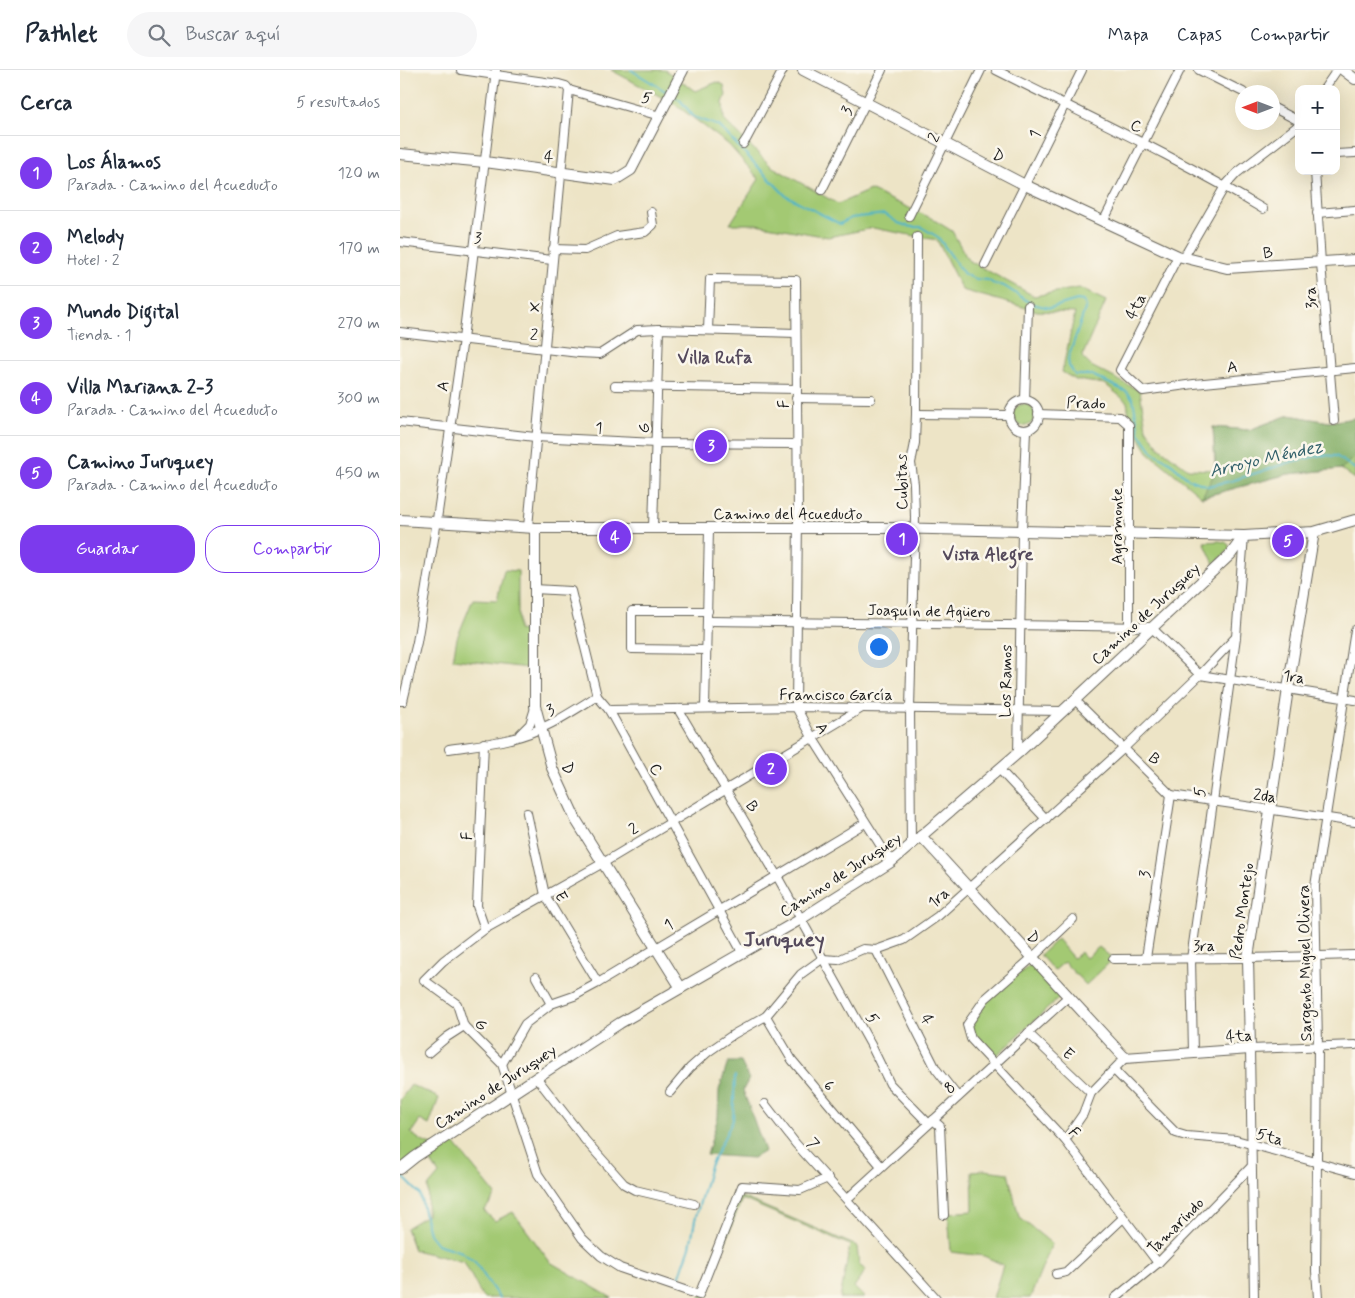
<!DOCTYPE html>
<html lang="es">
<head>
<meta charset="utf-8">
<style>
  body { margin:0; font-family:Mynerve,sans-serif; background:#f6f6f7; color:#1f2937 }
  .controls { position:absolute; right:15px; top:15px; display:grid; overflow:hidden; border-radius:10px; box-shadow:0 5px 20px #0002 }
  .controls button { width:45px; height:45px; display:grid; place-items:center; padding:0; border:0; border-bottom:1px solid #e0e1e3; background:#fff; color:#1f2937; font:25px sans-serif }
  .compass { position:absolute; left:835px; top:15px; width:45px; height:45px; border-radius:50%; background:#fff; box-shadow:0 5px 20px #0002; rotate:270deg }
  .you { position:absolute; left:478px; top:576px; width:18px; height:18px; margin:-12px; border:4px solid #fff; border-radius:50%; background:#1a73e8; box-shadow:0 0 0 8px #1a73e833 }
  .badge { display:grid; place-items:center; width:32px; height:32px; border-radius:50%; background:#7c3aed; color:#fff; font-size:16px; font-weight:700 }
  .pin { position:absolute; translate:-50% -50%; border:2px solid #fff; box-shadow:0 1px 5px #0006 }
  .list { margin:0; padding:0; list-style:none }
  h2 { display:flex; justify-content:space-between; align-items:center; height:65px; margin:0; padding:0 20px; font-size:21px }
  h2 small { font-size:16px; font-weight:400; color:#747a83 }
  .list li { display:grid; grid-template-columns:32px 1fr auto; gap:15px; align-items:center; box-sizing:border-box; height:75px; padding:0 20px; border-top:1px solid #e0e1e3 }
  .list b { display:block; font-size:19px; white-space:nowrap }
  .list p { margin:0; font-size:16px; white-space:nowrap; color:#747a83 }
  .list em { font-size:16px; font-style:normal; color:#747a83 }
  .actions { display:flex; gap:10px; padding:15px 20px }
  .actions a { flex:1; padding:11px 0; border:1px solid #7c3aed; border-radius:20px; text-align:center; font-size:18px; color:#7c3aed }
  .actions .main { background:#7c3aed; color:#fff }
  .icon { flex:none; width:28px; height:28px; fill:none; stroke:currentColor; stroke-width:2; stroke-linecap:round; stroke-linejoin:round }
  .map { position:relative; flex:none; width:955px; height:1228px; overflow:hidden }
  header { display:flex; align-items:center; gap:30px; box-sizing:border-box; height:70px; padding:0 25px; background:#fff; border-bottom:1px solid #e0e1e3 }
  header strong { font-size:24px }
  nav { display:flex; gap:28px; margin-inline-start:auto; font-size:18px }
  .search { width:350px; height:45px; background:#f6f6f7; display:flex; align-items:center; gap:12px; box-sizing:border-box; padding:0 18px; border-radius:28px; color:#747a83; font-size:19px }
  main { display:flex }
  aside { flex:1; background:#fff }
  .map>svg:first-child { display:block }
  .green { fill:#a3c973; stroke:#607248 }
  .forest { fill:#82ad65; stroke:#4f6440 }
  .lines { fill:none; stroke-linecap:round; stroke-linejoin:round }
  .stream { stroke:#4ab3c9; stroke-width:2 }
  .street-casing { stroke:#656258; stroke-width:10 }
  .secondary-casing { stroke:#656258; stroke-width:12 }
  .street { stroke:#fff; stroke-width:8 }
  .secondary { stroke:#fff; stroke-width:10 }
  .labels { text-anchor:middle; stroke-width:5; stroke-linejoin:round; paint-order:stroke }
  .street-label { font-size:16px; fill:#1c1c1c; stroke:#fbf7ec }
  .neighbourhood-label { font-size:18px; font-weight:bold; fill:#554a5c; stroke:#fbf7ec }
  .water-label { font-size:18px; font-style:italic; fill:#31606a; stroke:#fbf7ec }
  .district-label { font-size:21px; font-weight:bold; fill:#554a5c; stroke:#fbf7ec }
</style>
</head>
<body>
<header>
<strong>Pathlet</strong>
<div class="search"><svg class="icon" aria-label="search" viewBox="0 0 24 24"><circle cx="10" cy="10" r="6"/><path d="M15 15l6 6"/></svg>Buscar aquí</div>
<nav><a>Mapa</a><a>Capas</a><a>Compartir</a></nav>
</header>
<main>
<aside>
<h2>Cerca<small>5 resultados</small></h2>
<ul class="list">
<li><span class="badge">1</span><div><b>Los Álamos</b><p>Parada · Camino del Acueducto</p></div><em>120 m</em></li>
<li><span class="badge">2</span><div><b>Melody</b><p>Hotel · 2</p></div><em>170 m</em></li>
<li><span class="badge">3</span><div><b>Mundo Digital</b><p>Tienda · 1</p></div><em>270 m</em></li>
<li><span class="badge">4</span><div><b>Villa Mariana 2-3</b><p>Parada · Camino del Acueducto</p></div><em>300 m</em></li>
<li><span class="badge">5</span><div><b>Camino Juruquey</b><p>Parada · Camino del Acueducto</p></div><em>450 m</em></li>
</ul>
<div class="actions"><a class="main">Guardar</a><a>Compartir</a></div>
</aside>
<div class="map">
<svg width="955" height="1228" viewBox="0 0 955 1228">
  <rect width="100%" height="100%" fill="#fbf7ec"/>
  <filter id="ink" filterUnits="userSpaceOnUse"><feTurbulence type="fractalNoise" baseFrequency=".02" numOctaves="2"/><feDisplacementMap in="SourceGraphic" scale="10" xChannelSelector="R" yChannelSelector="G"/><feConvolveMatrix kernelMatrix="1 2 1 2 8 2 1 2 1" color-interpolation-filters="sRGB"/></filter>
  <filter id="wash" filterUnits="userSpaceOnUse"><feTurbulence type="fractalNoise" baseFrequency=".0096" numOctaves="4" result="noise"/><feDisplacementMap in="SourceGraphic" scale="20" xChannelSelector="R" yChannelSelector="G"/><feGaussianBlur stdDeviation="1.12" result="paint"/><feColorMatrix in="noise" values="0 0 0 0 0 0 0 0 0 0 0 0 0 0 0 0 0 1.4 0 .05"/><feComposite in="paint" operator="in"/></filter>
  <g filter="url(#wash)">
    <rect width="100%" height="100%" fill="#ede4c6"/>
    <g class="green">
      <polygon points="211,0 265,0 295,21 317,12 324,15 326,25 323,33 324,50 371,96 438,134 470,120 531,148 552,161 568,190 634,226 679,218 706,231 682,287 691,296 740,321 746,358 759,377 788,399 815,400 813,357 849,360 889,345 929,352 955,348 955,409 941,399 888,404 802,427 748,382 730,352 727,332 705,314 676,310 662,302 675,243 637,241 562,220 537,170 473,158 428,167 356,154 330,154 359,109 329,75 276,35"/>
      <circle cx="624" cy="345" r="11"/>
      <polygon points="819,471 825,472 829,475 829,480 814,494 804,472"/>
      <polygon points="104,500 118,501 118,560 126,561 127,598 53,589 57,568 73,529 97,530"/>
      <polygon points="657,869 673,888 681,882 686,888 699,877 713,889 686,915 664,892 654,901 640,885"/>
      <polygon points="630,895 633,895 660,923 660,927 595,987 593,987 572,964 571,958 587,930"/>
      <path d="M11,1015L39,1028L29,1055L20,1050L11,1063C29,1077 32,1077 54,1073L96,1125L84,1141L95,1151L113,1142L150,1192L212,1228H83L64,1192L14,1180L6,1158L27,1145L28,1117L39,1104L26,1084L0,1104V1030Z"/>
      <polygon points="585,1100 608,1103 619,1147 652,1174 630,1228 593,1228 603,1195 584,1186 551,1182 548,1143 573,1141 572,1101"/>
      <polygon points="342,1127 457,1176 459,1195 466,1200 454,1217 465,1228 440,1228 450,1175 342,1129 304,1228 300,1228 339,1128"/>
    </g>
    <g class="forest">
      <polygon points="889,345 929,352 955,348 955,386 942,399 888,404 802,427 816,400 813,357 849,360"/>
      <polygon points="328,992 341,992 349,1009 343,1020 365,1081 353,1088 307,1085 318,1047 319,1020"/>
    </g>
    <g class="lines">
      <g class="stream">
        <polyline points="231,0 267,22"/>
        <polyline points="273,26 280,30 294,47 319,56 385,125 440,154 451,148 485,144 498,153 511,157 521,157 538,167 564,204 576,209 588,210 594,214 604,216 632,234 650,238 677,230 683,231 686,236 668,289 669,296 675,305 692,305 727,322 733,329 739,362 753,382 771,393 789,409 808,416 831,411 894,391 922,385 936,386 955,399"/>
        <polyline points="0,1104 20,1124 29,1164 37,1174 62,1182 75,1192 99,1228"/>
        <polyline points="279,1208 290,1177 295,1150 310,1096 333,1050 335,1006"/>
        <polyline points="271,1228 273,1224"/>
      </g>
    </g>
  </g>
  <g filter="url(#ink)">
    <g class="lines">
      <g class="street-casing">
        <g id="street">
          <polyline points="61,0 159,14 166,16 169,20 260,46"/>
          <path d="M596,0C685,45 777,87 863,139"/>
          <polyline points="799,0 843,22"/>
          <polyline points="924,19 937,0"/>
          <polyline points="872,37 899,51"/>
          <polyline points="343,74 347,68 383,0"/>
          <polyline points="936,84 955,83"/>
          <polyline points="915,101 921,193 934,351"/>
          <polyline points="422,120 482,0"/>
          <polyline points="917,143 955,140"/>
          <polyline points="509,146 581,0"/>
          <polyline points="703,152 780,0"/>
          <polyline points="0,172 152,190"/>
          <polyline points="153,179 185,180 217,166 245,162 253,155 251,142"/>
          <polyline points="778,186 720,300 743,321 794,314 955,298"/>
          <polyline points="784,187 825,116 837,103 899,55"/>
          <polyline points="585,195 682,0"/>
          <polyline points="308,260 310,209 396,210 398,446 396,637 412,667 491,792"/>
          <polyline points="0,262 179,283 200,284 237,260 259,259 396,263"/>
          <polyline points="215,316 397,319"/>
          <polyline points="396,328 471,329"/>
          <polyline points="625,330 628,236"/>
          <circle cx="624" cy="345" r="15"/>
          <polyline points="516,344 609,345"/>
          <polyline points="638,344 720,347 729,355 729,557"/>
          <polyline points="0,352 135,367 256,373 397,374"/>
          <polyline points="128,457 169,20"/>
          <polyline points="253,458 259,259"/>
          <polyline points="134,519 171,521 197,626 209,640 342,882"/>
          <polyline points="307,551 751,557 800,605 955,630"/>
          <polyline points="307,580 232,579 232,541 308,541"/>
          <polyline points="675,630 771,725"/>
          <polyline points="0,631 3,631 17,572 35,463 63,269 96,0"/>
          <polyline points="305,638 309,459"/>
          <polyline points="278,639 377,806 471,975 490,1014 529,1054"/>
          <polyline points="209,640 396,637 662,641"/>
          <polyline points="120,664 130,654 135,638"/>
          <polyline points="84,673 77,836 85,859"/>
          <path d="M49,679C69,676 90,674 110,669C142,662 170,643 197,626"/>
          <polyline points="618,683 622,461 626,360"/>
          <polyline points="599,699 646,749"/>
          <polyline points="771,725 955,752"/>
          <polyline points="127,743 145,825 198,913"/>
          <polyline points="511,776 510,638 515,447 514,414 511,393 515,373 516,344 517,167"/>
          <polyline points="673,849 633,887 585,929 567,955 571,969 665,1070 758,1193"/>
          <polyline points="476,880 536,999 558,1027"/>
          <polyline points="746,888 771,725"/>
          <polyline points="713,889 848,888 955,885"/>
          <polyline points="136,907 151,934"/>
          <polyline points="366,946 392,990 481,1096"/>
          <polyline points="628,963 691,1023"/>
          <polyline points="793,982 791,889 836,567 844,466"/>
          <polyline points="28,983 47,967 64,956"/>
          <polyline points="102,994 125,954 151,934 174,926 198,913 465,753"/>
          <polyline points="714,1000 776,1063 786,1066 836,1070 955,1103"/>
          <polyline points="136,1007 185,1070 224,1114 235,1120 294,1134"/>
          <polyline points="270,1022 290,998 308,982 334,964 366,946 401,904 422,889 438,890 463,879 476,880 504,870 538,846 724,678 800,605 836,567"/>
          <polyline points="365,1034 396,1074 536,1228"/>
          <polyline points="533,1050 540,1056 544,1145"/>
          <polyline points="665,1070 683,1044 691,1023 725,988"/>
          <polyline points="428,1108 400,1120 342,1116 299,1225 220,1198 201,1186 182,1168 138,1104 102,994 64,956 57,934 24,910 43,891 85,859 203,793 462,638"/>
          <polyline points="447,1129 669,926"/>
          <polyline points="656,1204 666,1202 723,1148"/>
          <polyline points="715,1228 758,1193 851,1097"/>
          <polyline points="854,1228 850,979 955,975"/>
          <polyline points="918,1228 916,1201 918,976 915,816 955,560"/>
        </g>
      </g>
      <g class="secondary-casing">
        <g id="secondary">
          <polyline points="403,0 625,115 778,186 827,198 955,190"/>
          <polyline points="943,0 955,9"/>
          <polyline points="0,84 85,92 215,110 231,100 283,0"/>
          <polyline points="0,450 135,458 487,458 844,466 914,462 955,450"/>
          <polyline points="135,458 135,636 152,698 176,750 281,918"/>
          <polyline points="521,766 725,988 850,979 848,888 888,619 914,462"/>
          <polyline points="0,1099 15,1087 220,953 401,849 491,792 618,683 831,484 844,466"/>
        </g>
      </g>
      <use href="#street" class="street"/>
      <use href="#secondary" class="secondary"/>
    </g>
  </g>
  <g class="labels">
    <g class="street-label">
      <text transform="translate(247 27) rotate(16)" y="6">5</text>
      <text transform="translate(446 40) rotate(-63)" y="6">3</text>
      <text transform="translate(737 55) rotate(26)" y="6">C</text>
      <text transform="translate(634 64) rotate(-64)" y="6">1</text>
      <text transform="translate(533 67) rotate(-64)" y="6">2</text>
      <text transform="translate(599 85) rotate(27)" y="6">D</text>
      <text transform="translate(149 86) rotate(8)" y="6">4</text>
      <text transform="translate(78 167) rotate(7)" y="6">3</text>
      <text transform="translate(868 182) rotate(-4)" y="6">B</text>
      <text transform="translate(910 228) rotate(-95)" y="6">3ra</text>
      <text transform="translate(735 236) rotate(-63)" y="6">4ta</text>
      <text transform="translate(134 237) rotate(-85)" y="6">X</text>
      <text transform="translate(134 264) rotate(7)" y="6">2</text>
      <text transform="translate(832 296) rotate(-6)" y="6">A</text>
      <text transform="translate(42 316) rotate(-81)" y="6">A</text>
      <text transform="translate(686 332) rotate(2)" y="6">Prado</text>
      <text transform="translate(383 334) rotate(-90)" y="6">F</text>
      <text transform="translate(199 357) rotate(3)" y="6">1</text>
      <text transform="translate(243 358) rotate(-88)" y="6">G</text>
      <text transform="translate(501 412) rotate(-90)" y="6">Cubitas</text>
      <text x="388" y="449">Camino del Acueducto</text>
      <text transform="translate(716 456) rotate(-90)" y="6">Agramonte</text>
      <text transform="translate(529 540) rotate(1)" y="6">Joaquín de Agüero</text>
      <text transform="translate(745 543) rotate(-43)" y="6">Camino de Juruquey</text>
      <text transform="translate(894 606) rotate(9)" y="6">1ra</text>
      <text transform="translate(605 611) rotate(-89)" y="6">Los Ramos</text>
      <text x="436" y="630">Francisco García</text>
      <text transform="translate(150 639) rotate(-26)" y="6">3</text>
      <text transform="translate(423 658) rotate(61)" y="6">A</text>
      <text transform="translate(755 688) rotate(45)" y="6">B</text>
      <text transform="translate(169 698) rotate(68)" y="6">D</text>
      <text transform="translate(257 699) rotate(61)" y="6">C</text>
      <text transform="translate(799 722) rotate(-82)" y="6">5</text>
      <text transform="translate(865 725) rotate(8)" y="6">2da</text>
      <text transform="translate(353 736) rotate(60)" y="6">B</text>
      <text transform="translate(233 758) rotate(-31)" y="6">2</text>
      <text transform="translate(66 766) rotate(-87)" y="6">F</text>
      <text transform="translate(440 804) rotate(-33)" y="6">Camino de Juruquey</text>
      <text transform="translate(744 804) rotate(-81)" y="6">3</text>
      <text transform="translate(162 826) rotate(62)" y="6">E</text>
      <text transform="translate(538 827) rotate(-40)" y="6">1ra</text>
      <text transform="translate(841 841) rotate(-82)" y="6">Pedro Montejo</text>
      <text transform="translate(268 854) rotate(-31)" y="6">1</text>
      <text transform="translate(634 867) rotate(47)" y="6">D</text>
      <text x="804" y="881">3ra</text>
      <text transform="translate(904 893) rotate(-91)" y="6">Sargento Miguel Olivera</text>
      <text transform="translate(473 948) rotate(60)" y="6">5</text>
      <text transform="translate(528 949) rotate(63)" y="6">4</text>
      <text transform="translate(82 954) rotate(48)" y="6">G</text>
      <text transform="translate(839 965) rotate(-3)" y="6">4ta</text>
      <text transform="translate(669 983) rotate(43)" y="6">E</text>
      <text transform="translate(430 1015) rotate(49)" y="6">6</text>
      <text transform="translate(95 1016) rotate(-33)" y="6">Camino de Juruquey</text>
      <text transform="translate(549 1017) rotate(-42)" y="6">8</text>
      <text transform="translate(675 1062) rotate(50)" y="6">F</text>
      <text transform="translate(870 1066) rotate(16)" y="6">5ta</text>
      <text transform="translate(414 1073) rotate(47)" y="6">7</text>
      <text transform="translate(775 1155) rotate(-45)" y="6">Tamarindo</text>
    </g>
    <g class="neighbourhood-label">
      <text x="315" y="293">Villa Rufa</text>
      <text x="588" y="490">Vista Alegre</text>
    </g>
    <g class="water-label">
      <text transform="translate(866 388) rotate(-13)" y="6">Arroyo Méndez</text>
    </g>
    <g class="district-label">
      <text x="384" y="876">Juruquey</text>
    </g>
  </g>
</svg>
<div class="controls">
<button>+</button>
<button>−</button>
</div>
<svg class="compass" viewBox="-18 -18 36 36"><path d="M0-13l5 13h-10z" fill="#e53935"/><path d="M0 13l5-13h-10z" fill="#747a83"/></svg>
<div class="you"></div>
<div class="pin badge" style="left:502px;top:469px">1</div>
<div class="pin badge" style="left:371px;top:699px">2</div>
<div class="pin badge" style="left:311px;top:376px">3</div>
<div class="pin badge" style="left:215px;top:467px">4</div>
<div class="pin badge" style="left:888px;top:471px">5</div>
</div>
</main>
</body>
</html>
